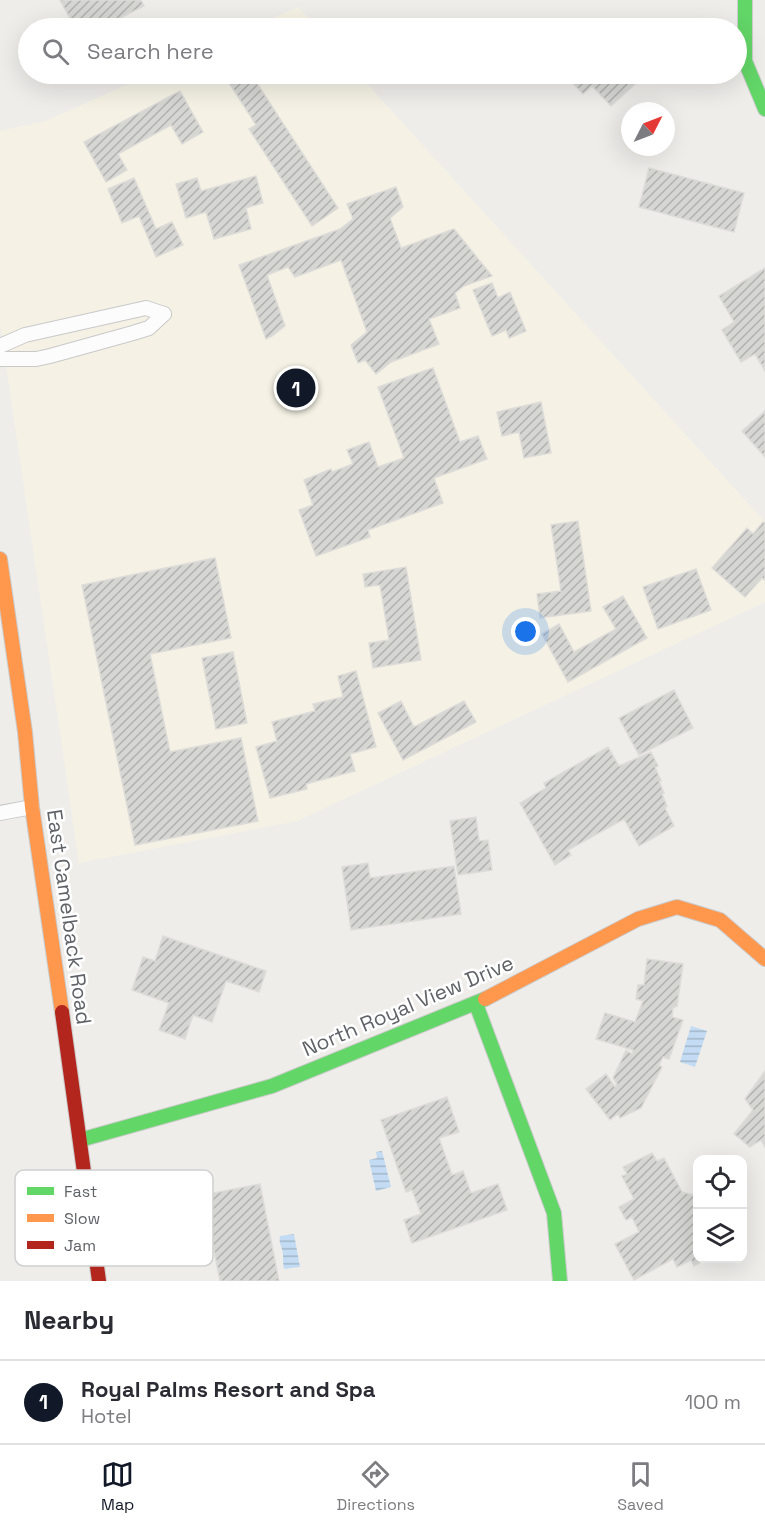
<!DOCTYPE html>
<html lang="en">
<head>
<meta charset="utf-8">
<style>
  body { margin:0; font-family:"Space Grotesk",sans-serif; background:#f7f7f7; color:#2b2b33 }
  .controls { position:absolute; right:18px; bottom:18px; display:grid; overflow:hidden; border-radius:12px; box-shadow:0 6px 24px #0002 }
  .controls button { width:54px; height:54px; display:grid; place-items:center; padding:0; border:0; border-bottom:2px solid #e1e1e2; background:#fff; color:#2b2b33; font:30px sans-serif }
  .compass { position:absolute; left:621px; top:102px; width:54px; height:54px; border-radius:50%; background:#fff; box-shadow:0 6px 24px #0002; rotate:48deg }
  .you { position:absolute; left:526px; top:632px; width:21px; height:21px; margin:-15px; border:4px solid #fff; border-radius:50%; background:#1a73e8; box-shadow:0 0 0 9px #1a73e833 }
  .badge { display:grid; place-items:center; width:39px; height:39px; border-radius:50%; background:#111827; color:#fff; font-size:20px; font-weight:700 }
  .pin { position:absolute; translate:-50% -50%; border:3px solid #fff; box-shadow:0 2px 6px #0006 }
  .list { margin:0; padding:0; list-style:none }
  h2 { display:flex; justify-content:space-between; align-items:center; height:78px; margin:0; padding:0 24px; font-size:26px }
  h2 small { font-size:20px; font-weight:400; color:#7c7c81 }
  .list li { display:grid; grid-template-columns:39px 1fr auto; gap:18px; align-items:center; box-sizing:border-box; height:84px; padding:0 24px; border-top:2px solid #e1e1e2 }
  .list b { display:block; font-size:22px; white-space:nowrap }
  .list p { margin:0; font-size:20px; white-space:nowrap; color:#7c7c81 }
  .list em { font-size:20px; font-style:normal; color:#7c7c81 }
  .icon { flex:none; width:33px; height:33px; fill:none; stroke:currentColor; stroke-width:2; stroke-linecap:round; stroke-linejoin:round }
  .map { position:relative; flex:none; width:765px; height:1281px; overflow:hidden }
  .search { position:absolute; background:#fff; box-shadow:0 6px 24px #0002; left:18px; right:18px; top:18px; height:66px; display:flex; align-items:center; gap:15px; box-sizing:border-box; padding:0 21px; border-radius:33px; color:#7c7c81; font-size:22px }
  .sheet { height:162px; background:#fff }
  nav { display:flex; justify-content:space-around; align-items:center; box-sizing:border-box; height:84px; border-top:2px solid #e1e1e2; background:#fff; font-size:16px; color:#7c7c81 }
  nav a { display:grid; justify-items:center; gap:3px }
  nav .on { color:#111827 }
  .map>svg:first-child { display:block }
  .commercial { fill:#f5f2e5 }
  .water { fill:url(#water-rules) }
  .building { fill:url(#building-hatch); stroke:#dedcd9; stroke-width:1.5 }
  .lines { fill:none; stroke-linecap:round; stroke-linejoin:round }
  .lane-casing { stroke:#c9c9c9; stroke-width:16 }
  .fast-casing { stroke:#cbcbcb; stroke-width:16 }
  .slow-casing { stroke:#cbcbcb; stroke-width:16 }
  .jam-casing { stroke:#cbcbcb; stroke-width:16 }
  .lane { stroke:#fcfcfc; stroke-width:14 }
  .fast { stroke:#63d668; stroke-width:14 }
  .slow { stroke:#ff974d; stroke-width:14 }
  .jam { stroke:#b3261e; stroke-width:14 }
  .labels { text-anchor:middle; stroke-width:5; stroke-linejoin:round; paint-order:stroke }
  .street-label { font-size:21px; fill:#5f6267; stroke:#fff }
  .key { fill:#fff; stroke:#cfd0d1; stroke-width:1.5 }
  .key-label { font-size:16px; fill:#5f6267 }
</style>
</head>
<body>
<div class="map">
<svg width="765" height="1281" viewBox="0 0 765 1281">
  <defs>
    <pattern id="water-rules" width="6" height="5" patternUnits="userSpaceOnUse" patternTransform="scale(1.5)"><rect width="6" height="5" fill="#c3dcf3"/><path d="M0 2.5h6" fill="none" stroke="#a2b6c9"/></pattern>
    <pattern id="building-hatch" width="6" height="6" patternUnits="userSpaceOnUse" patternTransform="scale(1.5)"><rect width="6" height="6" fill="#d6d6d3"/><path d="M-1 1l2-2M0 6l6-6M5 7l2-2" fill="none" stroke="#b1b1af"/></pattern>
  </defs>
  <rect width="100%" height="100%" fill="#eeedea"/>
  <g class="commercial">
    <polygon points="298,7 318,28 250,28"/>
    <polygon points="151,74 358,74 765,522 765,602 297,821 79,863 0,324 0,131 46,121"/>
  </g>
  <g class="water">
    <polygon points="691,1026 707,1031 695,1067 680,1062"/>
    <polygon points="382,1151 391,1187 376,1191 369,1160 377,1158 376,1152"/>
    <path d="M294,1234L300,1267L284,1269C283,1264 283,1259 283,1255C283,1248 278,1243 280,1236Z"/>
  </g>
  <g class="building">
    <polygon points="60,0 141,0 144,6 122,17 126,25 119,28 75,28"/>
    <polygon points="233,74 251,74 338,208 312,226 249,129 256,125 226,78"/>
    <polygon points="564,74 646,74 611,106 592,86 583,94"/>
    <polygon points="180,91 203,132 182,144 171,125 118,154 127,170 106,182 84,142"/>
    <polygon points="649,168 744,193 734,232 639,207"/>
    <polygon points="256,176 263,203 246,208 251,229 214,239 206,212 186,218 176,184 197,178 201,191"/>
    <polygon points="134,178 156,229 172,222 183,245 156,257 139,216 122,223 108,189"/>
    <polygon points="396,187 403,207 390,218 401,248 454,229 492,276 464,286 455,293 460,308 429,319 439,344 391,362 376,374 365,360 358,363 351,345 367,332 341,260 295,277 288,267 267,275 285,326 272,336 266,339 239,265 340,229 353,219 347,204"/>
    <polygon points="765,268 765,371 755,354 741,362 722,330 734,322 719,296"/>
    <polygon points="492,283 498,298 510,292 526,331 509,338 506,330 492,336 473,290"/>
    <polygon points="433,368 460,442 478,436 487,459 434,478 443,503 368,530 370,537 316,556 299,510 313,505 304,480 331,469 332,472 353,464 347,450 369,442 378,467 404,458 378,387"/>
    <polygon points="541,402 551,453 524,458 519,432 502,436 497,412"/>
    <polygon points="765,411 765,457 742,431"/>
    <polygon points="578,521 591,611 540,618 537,594 561,591 551,525"/>
    <polygon points="763,522 765,523 765,580 762,578 745,597 712,568 747,528 753,534"/>
    <polygon points="215,558 231,638 150,654 170,752 241,738 258,821 135,845 82,585"/>
    <polygon points="406,567 421,660 373,668 369,643 389,640 380,585 365,587 363,574"/>
    <polygon points="696,569 711,610 658,629 643,587"/>
    <polygon points="623,596 647,638 568,682 542,634 559,624 574,652 616,629 603,607"/>
    <polygon points="233,652 247,723 216,729 202,658"/>
    <polygon points="356,671 376,747 350,754 355,771 306,784 307,789 270,798 256,747 277,741 272,722 315,711 313,704 343,697 338,676"/>
    <polygon points="674,690 693,728 639,755 619,718"/>
    <polygon points="401,701 414,727 464,701 476,722 403,760 378,713"/>
    <polygon points="608,747 619,766 651,752 658,766 655,767 661,781 659,781 664,793 662,794 667,806 665,808 674,826 639,846 624,819 568,850 571,855 555,865 520,803 546,788 544,783"/>
    <polygon points="476,817 479,841 488,840 492,870 458,875 450,821"/>
    <polygon points="368,863 370,878 454,866 461,914 351,930 342,867"/>
    <polygon points="163,936 266,971 259,992 226,981 212,1022 193,1015 185,1039 159,1030 169,1003 132,990 143,957 155,961"/>
    <polygon points="647,959 683,964 677,1006 673,1008 672,1017 683,1020 669,1059 663,1057 659,1065 662,1067 641,1108 620,1118 618,1114 610,1120 586,1089 606,1074 615,1087 617,1084 613,1078 626,1050 632,1054 633,1050 596,1039 605,1013 635,1022 643,1001 636,999 638,985 644,985"/>
    <polygon points="765,1071 765,1147 761,1140 750,1147 734,1134 753,1110 745,1099"/>
    <polygon points="447,1097 459,1132 439,1138 452,1175 463,1171 471,1193 498,1184 507,1210 412,1243 404,1220 421,1214 412,1190 406,1192 381,1120"/>
    <polygon points="652,1153 657,1161 664,1158 682,1192 698,1196 698,1258 708,1258 694,1266 691,1260 677,1267 673,1259 634,1280 615,1244 639,1232 632,1217 626,1220 619,1207 634,1199 622,1176 627,1174 623,1167"/>
    <polygon points="260,1184 279,1281 220,1281 203,1195"/>
  </g>
  <g class="lines">
    <g class="lane-casing">
      <g id="lane">
        <polyline points="0,346 25,335 146,308 164,314"/>
        <polyline points="0,359 36,359 50,356 133,333 149,328 164,314"/>
        <polyline points="0,813 32,807"/>
      </g>
    </g>
    <g class="fast-casing">
      <g id="fast">
        <polyline points="745,0 745,61 765,109"/>
        <polyline points="476,1004 554,1213 560,1281"/>
        <polyline points="80,1140 272,1086 485,999"/>
      </g>
    </g>
    <g class="slow-casing">
      <g id="slow">
        <polyline points="0,559 25,732 32,807 62,1012"/>
        <polyline points="485,999 638,919 677,907 720,920 765,959"/>
      </g>
    </g>
    <g class="jam-casing">
      <polyline id="jam" points="62,1012 99,1281"/>
    </g>
    <use href="#lane" class="lane"/>
    <use href="#fast" class="fast"/>
    <use href="#slow" class="slow"/>
    <use href="#jam" class="jam"/>
  </g>
  <g class="labels">
    <g class="street-label">
      <text transform="translate(69 917) rotate(82)" y="7">East Camelback Road</text>
      <text transform="translate(408 1006) rotate(-23)" y="7">North Royal View Drive</text>
    </g>
  </g>
  <rect x="15" y="1170" width="198" height="96" rx="9" class="key"/>
  <rect x="27" y="1187" width="27" height="8" fill="#63d668"/>
  <rect x="27" y="1214" width="27" height="8" fill="#ff974d"/>
  <rect x="27" y="1241" width="27" height="8" fill="#b3261e"/>
  <g class="key-label">
    <text x="64" y="1197">Fast</text>
    <text x="64" y="1224">Slow</text>
    <text x="64" y="1251">Jam</text>
  </g>
</svg>
<div class="controls">
<button><svg class="icon" aria-label="locate" viewBox="0 0 24 24"><circle cx="12" cy="12" r="6"/><path d="M12 2v4M12 18v4M2 12h4M18 12h4"/></svg></button>
<button><svg class="icon" aria-label="layers" viewBox="0 0 24 24"><path d="M12 4l9 5-9 5-9-5zM3 14l9 5 9-5"/></svg></button>
</div>
<svg class="compass" viewBox="-18 -18 36 36"><path d="M0-13l5 13h-10z" fill="#e53935"/><path d="M0 13l5-13h-10z" fill="#7c7c81"/></svg>
<div class="you"></div>
<div class="pin badge" style="left:296px;top:388px">1</div>
<div class="search"><svg class="icon" aria-label="search" viewBox="0 0 24 24"><circle cx="10" cy="10" r="6"/><path d="M15 15l6 6"/></svg>Search here</div>
</div>
<section class="sheet">
<h2>Nearby<small></small></h2>
<ul class="list">
<li><span class="badge">1</span><div><b>Royal Palms Resort and Spa</b><p>Hotel</p></div><em>100 m</em></li>
</ul>
</section>
<nav>
<a class="on"><svg class="icon" aria-label="map" viewBox="0 0 24 24"><path d="M3 6l6-2 6 2 6-2v14l-6 2-6-2-6 2zM9 4v14M15 6v14"/></svg>Map</a>
<a><svg class="icon" aria-label="directions" viewBox="0 0 24 24"><path d="M12 3l9 9-9 9-9-9zM9 14v-3h6M13 9l2 2-2 2"/></svg>Directions</a>
<a><svg class="icon" aria-label="saved" viewBox="0 0 24 24"><path d="M7 4h10v16l-5-4-5 4z"/></svg>Saved</a>
</nav>
</body>
</html>
